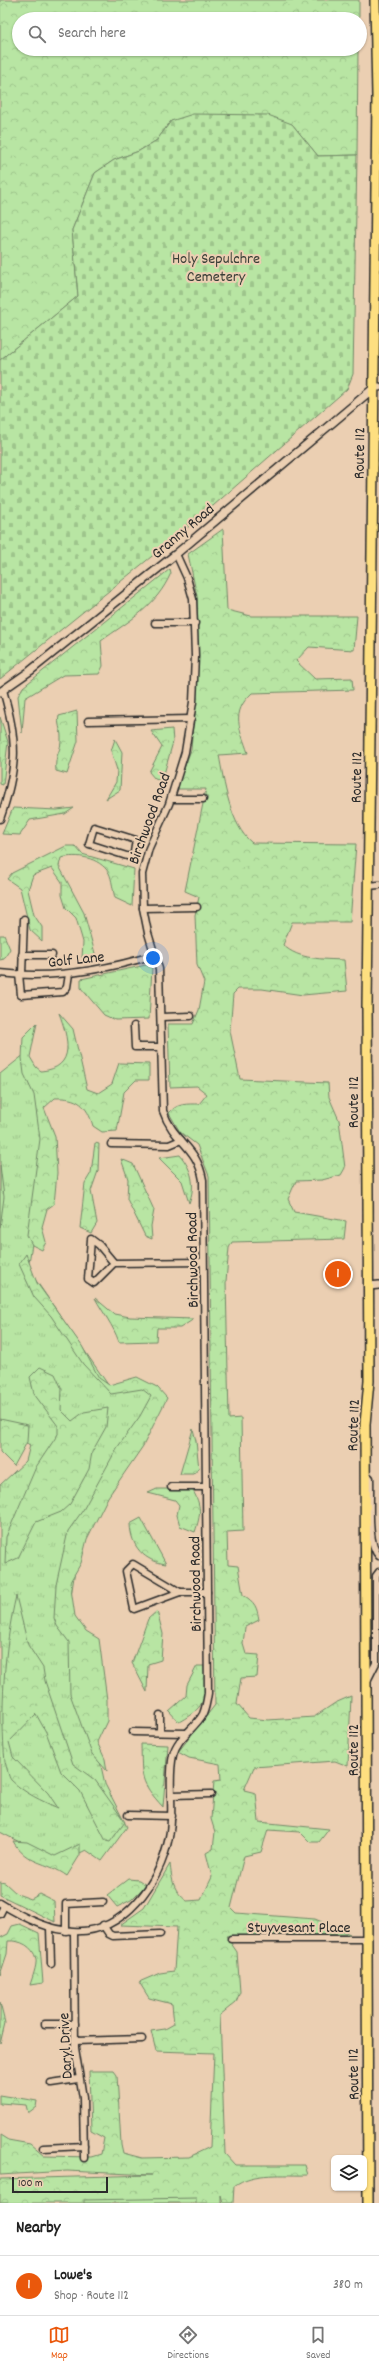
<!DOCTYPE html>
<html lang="en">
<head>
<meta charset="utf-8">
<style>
  body { margin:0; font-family:Dekko,sans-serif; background:#f2f2f2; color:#222 }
  .controls { position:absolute; right:12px; bottom:12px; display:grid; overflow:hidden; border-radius:6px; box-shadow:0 1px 3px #0004 }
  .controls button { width:36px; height:36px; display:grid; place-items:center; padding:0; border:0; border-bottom:1px solid #e0e0e0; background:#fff; color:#222; font:20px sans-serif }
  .scale { position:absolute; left:12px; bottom:10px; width:96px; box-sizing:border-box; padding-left:4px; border:2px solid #2b2b2b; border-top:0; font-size:11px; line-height:14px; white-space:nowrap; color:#2b2b2b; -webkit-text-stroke:3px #ebcfb2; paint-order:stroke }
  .you { position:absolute; left:153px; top:958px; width:14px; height:14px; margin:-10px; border:3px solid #fff; border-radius:50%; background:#1a73e8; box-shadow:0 0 0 6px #1a73e833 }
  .badge { display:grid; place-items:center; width:26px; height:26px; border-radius:50%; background:#ea580c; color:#fff; font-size:13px; font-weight:700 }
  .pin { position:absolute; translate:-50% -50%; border:2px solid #fff; box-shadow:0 1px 4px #0006 }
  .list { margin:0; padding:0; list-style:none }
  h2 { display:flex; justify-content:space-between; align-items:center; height:52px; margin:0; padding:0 16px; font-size:17px }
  h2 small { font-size:13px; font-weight:400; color:#767676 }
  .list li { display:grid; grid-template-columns:26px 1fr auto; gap:12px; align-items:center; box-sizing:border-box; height:60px; padding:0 16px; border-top:1px solid #e0e0e0 }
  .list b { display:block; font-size:15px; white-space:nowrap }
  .list p { margin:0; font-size:13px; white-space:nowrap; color:#767676 }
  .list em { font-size:13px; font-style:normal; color:#767676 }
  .icon { flex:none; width:22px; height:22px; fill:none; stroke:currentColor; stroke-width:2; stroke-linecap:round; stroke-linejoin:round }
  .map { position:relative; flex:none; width:379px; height:2203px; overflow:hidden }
  .search { position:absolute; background:#fff; box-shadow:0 1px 3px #0004; left:12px; right:12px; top:12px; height:44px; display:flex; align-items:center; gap:10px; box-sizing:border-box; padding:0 14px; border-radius:22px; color:#767676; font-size:15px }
  .sheet { height:112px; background:#fff }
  nav { display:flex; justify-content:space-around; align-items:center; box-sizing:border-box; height:56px; border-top:1px solid #e0e0e0; background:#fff; font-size:11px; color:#767676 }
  nav a { display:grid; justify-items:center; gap:2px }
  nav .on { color:#ea580c }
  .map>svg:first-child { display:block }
  .grass { fill:url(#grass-tufts); stroke:#728867 }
  .forest { fill:url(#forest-crowns); stroke:#728867 }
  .cemetery { fill:url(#cemetery-stones); stroke:#728867 }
  .garden { fill:#b8e5a3; stroke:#728867 }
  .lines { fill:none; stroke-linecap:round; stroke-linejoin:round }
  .minor-casing { stroke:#2b2b2b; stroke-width:9 }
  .tertiary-casing { stroke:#2b2b2b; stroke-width:10 }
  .primary-casing { stroke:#2b2b2b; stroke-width:12 }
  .minor { stroke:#ebcfb2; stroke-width:6 }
  .tertiary { stroke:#ebcfb2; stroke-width:7 }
  .primary { stroke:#fedf80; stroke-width:9 }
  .labels { text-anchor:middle; stroke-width:4; stroke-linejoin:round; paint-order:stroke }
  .park-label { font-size:16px; fill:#393e37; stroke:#ebcfb2 }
  .street-label { font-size:16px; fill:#2b2b2b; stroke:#ebcfb2 }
</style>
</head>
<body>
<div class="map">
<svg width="379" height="2203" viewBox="0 0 379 2203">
  <defs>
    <pattern id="grass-tufts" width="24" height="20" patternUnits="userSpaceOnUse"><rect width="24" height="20" fill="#b8e5a3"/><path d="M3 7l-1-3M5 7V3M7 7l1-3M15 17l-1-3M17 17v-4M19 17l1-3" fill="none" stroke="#9ec58c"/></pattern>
    <pattern id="forest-crowns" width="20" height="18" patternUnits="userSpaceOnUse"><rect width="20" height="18" fill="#b8e5a3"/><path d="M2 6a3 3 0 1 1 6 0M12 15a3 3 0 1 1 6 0" fill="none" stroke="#9ec58c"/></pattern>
    <pattern id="cemetery-stones" width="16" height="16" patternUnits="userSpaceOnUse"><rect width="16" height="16" fill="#b8e5a3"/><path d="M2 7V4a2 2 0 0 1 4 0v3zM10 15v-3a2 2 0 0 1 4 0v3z" fill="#9ec58c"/></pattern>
  </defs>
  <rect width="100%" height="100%" fill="#ebcfb2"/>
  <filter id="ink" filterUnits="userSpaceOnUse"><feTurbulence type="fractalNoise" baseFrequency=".025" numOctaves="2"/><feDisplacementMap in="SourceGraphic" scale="8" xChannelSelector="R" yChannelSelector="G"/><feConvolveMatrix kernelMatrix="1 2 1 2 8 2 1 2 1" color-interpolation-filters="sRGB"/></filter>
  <g filter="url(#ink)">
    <polygon class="grass" points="25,1054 48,1143 28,1269 111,1389 141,1383 157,1399 79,1542 68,1618 105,1784 127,1827 102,1861 86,1850 60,1863 0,1832 0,1485 26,1461 30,1445 0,1430 0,1074"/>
    <g class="forest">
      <polygon points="0,0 359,0 359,19 19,19 19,49 358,49 357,155 318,156 292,124 171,121 157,140 139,151 114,160 95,173 72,230 78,296 0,360"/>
      <path d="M223,529L227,610L251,616H357L354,650L309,647L296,661L315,679L352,678L353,690L252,693C230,713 240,729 248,753L219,755C224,782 230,825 252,843L356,844L350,922H292L283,945C299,960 323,959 344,960L347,991L303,995L262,989H238L233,994L230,1031L240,1079L328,1083L329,1097L339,1120L345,1168L341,1175L322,1180L296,1181L288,1199L294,1212L346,1221L344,1239L232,1242L229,1248L226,1281L229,1419L241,1418L243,1531L227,1532L228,1565L238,1566L243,1595C255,1602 257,1607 259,1620L245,1627L243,1644L246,1654L259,1655L257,1677L241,1678L237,1704L249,1718L268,1720L314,1717L335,1703L351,1696L348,1766L335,1761L254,1767L244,1790L256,1793L259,1822L329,1829L319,1842H310L300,1832L268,1830L261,1852L244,1856L231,1908L236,1913L315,1919L350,1934L226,1936L237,1952L240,1992L236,2002L220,2015L225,2154L235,2165H305L308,2175C285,2176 253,2171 234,2186L233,2203H223L221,2195V2203H0V2179L152,2175L67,2171L0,2175V2135L8,2140L30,2144L44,2156L91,2157L101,2154L104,2138L91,2131L89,2071H114L117,2075L121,2144L123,2153L142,2158L189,2157L210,2147L214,2053L156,2051L151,2031L165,2029L174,2024L172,2004L149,1998L139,1982L160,1973L174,1971L177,1927L120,1925L144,1908L170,1864C172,1880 173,1891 187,1901L201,1900L212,1877L206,1853L213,1849L215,1832L211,1819L214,1781L221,1780L220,1764L189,1758L178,1752L215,1705L209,1176L197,1145L180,1132L169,1113C177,1103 187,1104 199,1104L207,1094L197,1086L170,1087L168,1024H193L199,1010L204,982L197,965L195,915L199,897L185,891L206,789H176L191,750L197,668V596L188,554Z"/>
      <path d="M170,569L171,573C156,607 130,620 101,641L103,666L99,674L63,675L25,698L22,733L18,696L23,687Z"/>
      <path d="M77,711L78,741L67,774L56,771C54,754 62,752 61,737C61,729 57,724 59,716Z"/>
      <polygon points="0,717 8,742 3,785 0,784"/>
      <polygon points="172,729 173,742 162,781 155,779 149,772 162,747 151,731"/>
      <polygon points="115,739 122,752 120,790 106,799 116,782 117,770 111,751"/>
      <polygon points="13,808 57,810 74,808 65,814 30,820 20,835 2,834"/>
      <path d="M66,846H75L82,854L134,869L132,906L115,898C113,891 112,879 109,873C99,857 77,854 61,858L59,866L84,913L96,957L82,958L83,942L76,918L66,908L62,895V882L52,868L33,875L28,890L34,915L42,927V941L30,930L20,888L7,879L12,873Z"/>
      <polygon points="0,935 4,935 10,949 4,959 0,960"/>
      <polygon points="146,965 152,968 149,1019 115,1020 104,1015 81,988 81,979"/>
      <path d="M59,1013L73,1029L87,1089L98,1093L112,1084L119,1063L149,1064V1080H136L124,1092L117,1131L102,1132L93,1126C87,1105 78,1097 55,1098L44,1108L55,1136L57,1173L54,1204L47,1209L42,1227L46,1242L42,1250L32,1245L27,1235L40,1139L34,1095L24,1074L22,1058L23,1037L37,1023L30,1057L36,1067L41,1071C77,1068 68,1037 59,1013Z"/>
      <polygon points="95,1143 99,1144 98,1171 91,1191 97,1223 91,1233 80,1228 85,1183 91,1173"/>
      <path d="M180,1155C192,1170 196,1185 189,1203L182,1181L159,1158Z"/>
      <polygon points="121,1159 133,1164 154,1210 151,1226 152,1239 145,1236 127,1199 128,1179"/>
      <polygon points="0,1165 4,1197 0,1228"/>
      <polygon points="26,1254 37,1283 82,1346 99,1378 109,1385 137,1377 157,1387 167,1398 143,1446 108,1497 87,1539 81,1563 70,1582 75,1616 86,1631 99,1639 107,1700 107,1721 97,1742 105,1759 107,1771 92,1754 70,1694 69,1642 57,1626 54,1618 56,1585 68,1531 83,1510 117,1448 140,1416 151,1396 142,1389 111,1394 83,1364 51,1316 34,1297 19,1264"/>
      <path d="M95,1298L114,1314L130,1317L194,1319L180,1328H157L156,1341L119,1342C113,1325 103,1313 95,1298Z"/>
      <polygon points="40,1367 55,1374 62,1389 61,1410 72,1421 84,1412 108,1408 106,1427 92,1452 89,1469 70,1504 61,1512 36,1522 18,1558 5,1564 6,1537 36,1467 58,1434 58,1426 34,1394 30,1377"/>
      <polygon points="0,1419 28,1425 27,1442 14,1466 0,1452"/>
      <polygon points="193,1429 196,1441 199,1469 193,1474 180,1474"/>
      <path d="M157,1489H192C202,1506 201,1514 195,1532L180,1526L177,1515L179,1505L175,1500L148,1493Z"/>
      <path d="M141,1518L166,1564C144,1561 131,1547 130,1524Z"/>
      <path d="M16,1596L28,1645L43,1668L45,1681L73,1764L95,1780L125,1822L110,1842L106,1841L80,1791L61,1772L46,1732L36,1714L9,1742L13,1757L48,1793L58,1808C42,1801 24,1793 11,1780C8,1776 7,1767 5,1762C0,1712 4,1647 16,1596Z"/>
      <polygon points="157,1611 163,1634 161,1660 148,1664 147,1692 132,1663 148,1619"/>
      <path d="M197,1666H204C205,1698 209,1705 179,1722L169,1711L186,1696L187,1685Z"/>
      <path d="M141,1744L168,1745L163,1807C139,1781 142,1777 141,1744Z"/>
      <path d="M13,1841L27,1842L55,1856L80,1844V1855L67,1876C47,1861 26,1865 13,1841Z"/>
      <polygon points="128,1879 139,1880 146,1885 131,1900 117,1907 107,1895"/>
      <polygon points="0,1882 5,1883 17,1894 31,1899 40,1894 54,1901 55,1922 0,1895"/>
      <path d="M20,1924L39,1933L43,1983L30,1985C32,1978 37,1966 36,1959C33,1946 20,1940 8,1941L7,1954L0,1975V1938L8,1934L12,1926Z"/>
      <polygon points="0,2003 5,2023 0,2044"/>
      <polygon points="0,2095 37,2101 36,2107 28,2113 26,2105 0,2103"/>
    </g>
    <polygon class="cemetery" points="193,114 268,115 292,124 318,156 357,155 353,374 347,389 198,519 0,679 0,360 78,296 72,230 95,173 114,160 139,151 157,140 171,121"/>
    <polygon class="garden" points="196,2198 196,2203 84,2203 84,2200"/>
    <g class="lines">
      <g class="minor-casing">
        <g id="minor">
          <polyline points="155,623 195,623"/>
          <polyline points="88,721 191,719"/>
          <polyline points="171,799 203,799"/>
          <path d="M0,819C18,768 18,741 3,690"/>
          <polygon points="94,827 136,840 133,858 89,844"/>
          <polyline points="368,886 379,885"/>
          <polyline points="143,908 197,907"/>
          <polyline points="22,955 52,955"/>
          <path d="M0,973C53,979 103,971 154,955"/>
          <polyline points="19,974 21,995 63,992 67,987 69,974"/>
          <polyline points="22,974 24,919"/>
          <polyline points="161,1017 191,1016"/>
          <polyline points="134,1026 135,1047 161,1047"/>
          <polyline points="111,1144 169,1145 181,1140"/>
          <polyline points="114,1263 94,1283 88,1279 91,1239 99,1245 114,1263 203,1262"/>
          <path d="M366,1474L370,1478C371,1498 366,1543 379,1556"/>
          <polyline points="171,1487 206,1487"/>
          <polygon points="133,1564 180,1592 134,1609 126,1571"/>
          <polyline points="180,1592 207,1592"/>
          <polyline points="367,1681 376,1663 376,1576 379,1572"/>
          <polyline points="160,1715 160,1732"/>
          <polyline points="133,1732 186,1733"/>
          <polyline points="172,1795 211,1794"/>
          <polyline points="128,1815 172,1816"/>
          <path d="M0,1903C22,1917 47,1930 73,1931C125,1934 160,1882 169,1837C175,1810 167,1782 173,1755C177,1737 195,1729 203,1714C206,1707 207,1700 208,1693L203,1180C197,1145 174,1143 163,1111L159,969L148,933L143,908L142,874L149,848L169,804L185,752L193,702L195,656L193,599L187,578L176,554"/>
          <polyline points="0,1914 4,1906"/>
          <polyline points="103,1925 109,1934 113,1936 160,1934"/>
          <polyline points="50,1927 51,1964"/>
          <polyline points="66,1931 66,1904 103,1902"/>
          <polyline points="74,1932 75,2048 83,2098 84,2158"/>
          <polyline points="231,1939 368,1939"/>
          <polyline points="45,2024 75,2024"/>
          <polyline points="75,2041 142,2039"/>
          <polyline points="51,2083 78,2079"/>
          <polyline points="43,2148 84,2146"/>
        </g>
      </g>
      <g class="tertiary-casing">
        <g id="tertiary">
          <polyline points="0,692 30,671 176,554 375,387 379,387"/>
          <polyline points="369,1286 379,1285"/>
        </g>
      </g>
      <g class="primary-casing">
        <polyline id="primary" points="368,2203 365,1424 369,1381 367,1008 377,96 375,0"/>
      </g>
      <use href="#minor" class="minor"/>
      <use href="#tertiary" class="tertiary"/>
      <use href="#primary" class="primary"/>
    </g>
  </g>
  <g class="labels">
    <g class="park-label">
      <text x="216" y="263">Holy Sepulchre<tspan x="216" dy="18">Cemetery</tspan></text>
    </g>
    <g class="street-label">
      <text transform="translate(358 453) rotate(-89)" y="6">Route 112</text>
      <text transform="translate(182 530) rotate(-40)" y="6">Granny Road</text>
      <text transform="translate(355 777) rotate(-89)" y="6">Route 112</text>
      <text transform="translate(148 818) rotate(-70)" y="6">Birchwood Road</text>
      <text transform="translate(76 958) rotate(-6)" y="6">Golf Lane</text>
      <text transform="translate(352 1102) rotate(-90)" y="6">Route 112</text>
      <text transform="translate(191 1260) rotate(-91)" y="6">Birchwood Road</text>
      <text transform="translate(352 1425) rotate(-88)" y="6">Route 112</text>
      <text transform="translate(194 1584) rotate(-91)" y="6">Birchwood Road</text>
      <text transform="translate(352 1750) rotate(-90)" y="6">Route 112</text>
      <text x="299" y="1932">Stuyvesant Place</text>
      <text transform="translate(64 2046) rotate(-93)" y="6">Daryl Drive</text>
      <text transform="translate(352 2074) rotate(-91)" y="6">Route 112</text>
    </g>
  </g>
</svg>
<div class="controls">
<button><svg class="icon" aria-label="layers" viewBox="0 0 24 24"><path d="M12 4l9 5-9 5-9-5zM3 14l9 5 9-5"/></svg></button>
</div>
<div class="scale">100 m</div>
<div class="you"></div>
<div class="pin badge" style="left:338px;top:1274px">1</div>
<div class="search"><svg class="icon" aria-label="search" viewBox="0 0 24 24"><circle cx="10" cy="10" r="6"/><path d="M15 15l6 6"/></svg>Search here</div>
</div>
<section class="sheet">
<h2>Nearby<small></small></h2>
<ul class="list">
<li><span class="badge">1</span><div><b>Lowe's</b><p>Shop · Route 112</p></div><em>380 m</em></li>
</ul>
</section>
<nav>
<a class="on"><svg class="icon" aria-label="map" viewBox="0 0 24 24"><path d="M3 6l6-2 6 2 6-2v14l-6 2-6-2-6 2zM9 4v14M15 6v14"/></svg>Map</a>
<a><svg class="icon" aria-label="directions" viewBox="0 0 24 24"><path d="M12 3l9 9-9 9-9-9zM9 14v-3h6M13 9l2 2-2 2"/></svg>Directions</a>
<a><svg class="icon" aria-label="saved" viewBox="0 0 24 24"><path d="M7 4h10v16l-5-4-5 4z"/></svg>Saved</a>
</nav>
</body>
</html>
